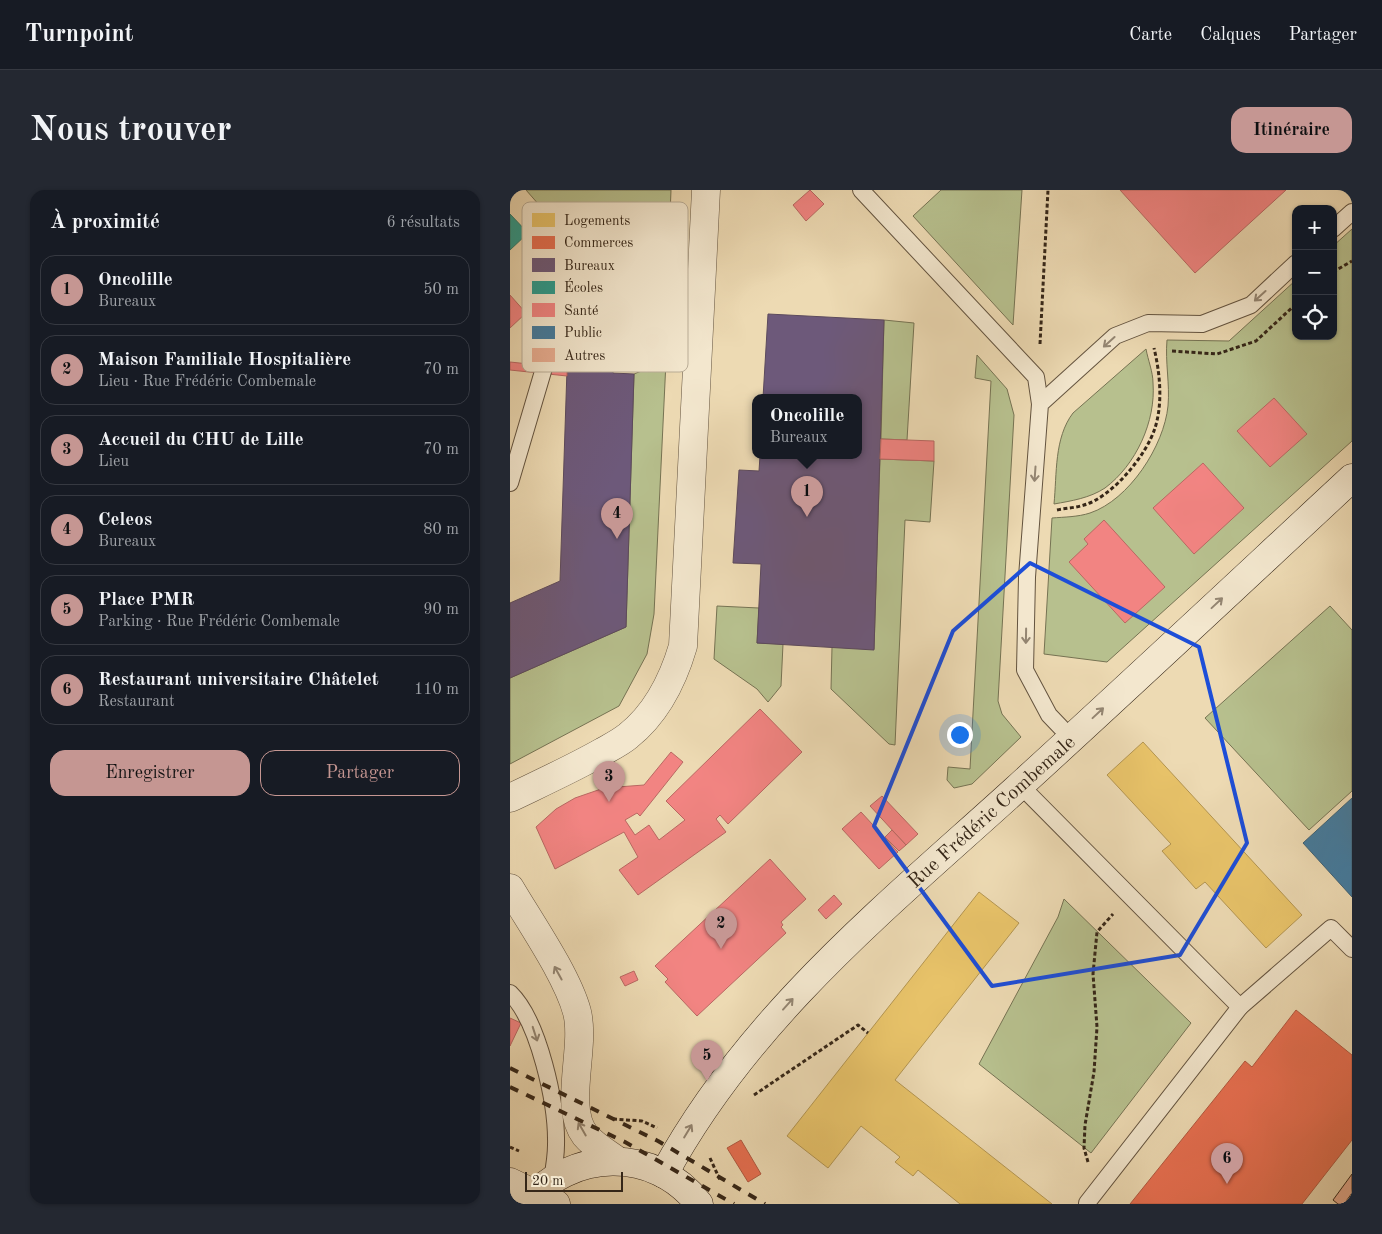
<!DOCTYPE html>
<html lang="fr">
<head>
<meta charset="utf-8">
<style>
  body { margin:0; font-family:"Old Standard TT",serif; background:#242831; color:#f1f3f6 }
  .controls { position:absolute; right:15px; top:15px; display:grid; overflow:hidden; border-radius:10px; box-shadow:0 1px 4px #0004 }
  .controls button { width:45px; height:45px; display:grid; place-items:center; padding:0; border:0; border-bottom:1px solid #363941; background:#171b24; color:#f1f3f6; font:25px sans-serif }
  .scale { position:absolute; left:15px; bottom:12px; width:98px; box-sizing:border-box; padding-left:5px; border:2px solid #352618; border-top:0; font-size:14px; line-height:18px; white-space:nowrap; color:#352618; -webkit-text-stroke:4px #f3e7ce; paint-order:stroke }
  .you { position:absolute; left:449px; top:544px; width:18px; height:18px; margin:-12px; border:4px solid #fff; border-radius:50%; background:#1a73e8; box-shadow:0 0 0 8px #1a73e833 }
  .badge { display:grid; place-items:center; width:32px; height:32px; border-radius:50%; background:#c59692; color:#111; font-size:16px; font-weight:700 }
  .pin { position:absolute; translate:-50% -41px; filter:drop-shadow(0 1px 2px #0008) }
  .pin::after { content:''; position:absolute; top:26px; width:18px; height:15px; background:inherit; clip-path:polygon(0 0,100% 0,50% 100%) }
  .popup { position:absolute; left:242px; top:204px; width:110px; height:65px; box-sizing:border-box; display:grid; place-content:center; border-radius:10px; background:#171b24; filter:drop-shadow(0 1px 4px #0005); font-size:16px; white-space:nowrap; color:#9ea1a6 }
  .popup b { font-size:19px; color:#f1f3f6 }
  .popup::after { content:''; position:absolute; left:50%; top:100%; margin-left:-10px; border:10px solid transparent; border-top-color:#171b24 }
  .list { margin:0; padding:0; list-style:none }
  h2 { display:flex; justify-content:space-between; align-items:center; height:65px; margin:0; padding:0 20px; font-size:21px }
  h2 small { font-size:16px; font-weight:400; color:#9ea1a6 }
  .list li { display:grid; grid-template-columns:32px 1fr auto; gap:15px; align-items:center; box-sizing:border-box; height:70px; margin:0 10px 10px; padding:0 10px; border:1px solid #363941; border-radius:15px }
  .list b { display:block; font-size:19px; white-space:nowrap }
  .list p { margin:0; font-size:16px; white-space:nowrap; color:#9ea1a6 }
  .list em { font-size:16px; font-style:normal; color:#9ea1a6 }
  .actions { display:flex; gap:10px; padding:15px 20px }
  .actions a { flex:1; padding:11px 0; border:1px solid #c59692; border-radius:15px; text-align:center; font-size:18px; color:#c59692 }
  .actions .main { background:#c59692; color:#111 }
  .icon { flex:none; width:28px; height:28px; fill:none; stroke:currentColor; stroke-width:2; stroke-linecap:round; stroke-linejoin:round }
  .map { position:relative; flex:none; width:842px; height:1014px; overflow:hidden; border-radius:15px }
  header { display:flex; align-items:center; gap:30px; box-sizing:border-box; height:70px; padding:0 25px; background:#171b24; border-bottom:1px solid #363941 }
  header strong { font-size:24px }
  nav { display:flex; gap:28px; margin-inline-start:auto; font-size:18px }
  .intro { display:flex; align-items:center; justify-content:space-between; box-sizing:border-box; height:120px; padding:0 30px }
  h1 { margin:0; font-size:35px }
  .button { padding:12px 22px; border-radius:15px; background:#c59692; color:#111; font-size:18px; font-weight:700 }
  main { display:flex; gap:30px; padding:0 30px }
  aside { flex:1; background:#171b24; border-radius:15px; box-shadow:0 1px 4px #0004 }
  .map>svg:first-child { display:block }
  .green { fill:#b7c08e; stroke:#767353 }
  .homes { fill:#e9c46a; stroke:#b39551 }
  .shops { fill:#e76f51; stroke:#b25940 }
  .offices { fill:#6d597a; stroke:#5c4a5d }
  .schools { fill:#2a9d8f; stroke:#2d796b }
  .health { fill:#f28482; stroke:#b96862 }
  .public { fill:#457b9d; stroke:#406275 }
  .building { fill:#e8ad91; stroke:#352618 }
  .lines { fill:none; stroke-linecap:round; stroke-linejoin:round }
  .lane-casing { stroke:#63533f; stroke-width:18 }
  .street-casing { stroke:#63533f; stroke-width:29 }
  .secondary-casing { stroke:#352618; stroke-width:29 }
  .path { stroke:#352618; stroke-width:3; stroke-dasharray:4 2.5; stroke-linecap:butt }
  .lane { stroke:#f3e7ce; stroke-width:16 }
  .street { stroke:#f3e7ce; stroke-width:28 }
  .secondary { stroke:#f3e7ce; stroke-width:28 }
  .rail { stroke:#352618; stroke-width:4; stroke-dasharray:9 9; stroke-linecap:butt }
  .oneway { stroke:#948673 }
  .marked { fill:none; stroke:#1d4ed8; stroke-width:4; stroke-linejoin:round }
  .labels { text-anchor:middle; stroke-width:5; stroke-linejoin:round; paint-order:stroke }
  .street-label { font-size:20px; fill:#352618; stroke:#f3e7ce }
  .key { fill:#f3e7ce; stroke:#baad97; stroke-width:1 }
  .key-label { font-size:14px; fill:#352618 }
</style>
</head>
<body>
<header>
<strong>Turnpoint</strong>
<nav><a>Carte</a><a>Calques</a><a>Partager</a></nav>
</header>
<div class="intro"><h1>Nous trouver</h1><a class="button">Itinéraire</a></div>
<main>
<aside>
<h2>À proximité<small>6 résultats</small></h2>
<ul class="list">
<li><span class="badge">1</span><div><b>Oncolille</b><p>Bureaux</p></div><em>50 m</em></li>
<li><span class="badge">2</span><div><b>Maison Familiale Hospitalière</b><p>Lieu · Rue Frédéric Combemale</p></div><em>70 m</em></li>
<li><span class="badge">3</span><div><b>Accueil du CHU de Lille</b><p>Lieu</p></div><em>70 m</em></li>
<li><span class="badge">4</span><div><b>Celeos</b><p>Bureaux</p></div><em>80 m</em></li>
<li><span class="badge">5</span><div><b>Place PMR</b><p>Parking · Rue Frédéric Combemale</p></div><em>90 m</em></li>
<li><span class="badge">6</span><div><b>Restaurant universitaire Châtelet</b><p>Restaurant</p></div><em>110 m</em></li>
</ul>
<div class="actions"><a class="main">Enregistrer</a><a>Partager</a></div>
</aside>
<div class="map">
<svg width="842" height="1014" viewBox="0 0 842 1014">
  <rect width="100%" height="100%" fill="#eddab3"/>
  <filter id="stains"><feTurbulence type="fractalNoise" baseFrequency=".004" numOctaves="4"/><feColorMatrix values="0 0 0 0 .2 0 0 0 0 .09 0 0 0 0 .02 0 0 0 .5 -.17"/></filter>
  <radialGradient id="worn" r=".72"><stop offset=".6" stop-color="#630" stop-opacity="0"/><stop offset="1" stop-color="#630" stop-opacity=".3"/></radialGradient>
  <g class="green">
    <polygon points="16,0 161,0 156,130 128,128"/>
    <polygon points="431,0 512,0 503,135 403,26"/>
    <path d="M842,39V251L597,472L534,464L542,328C554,327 568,327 580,323C619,310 654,256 658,216C660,194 655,172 657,150L719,151L786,90V146H823V56Z"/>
    <polygon points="374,130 404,133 397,250 371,249"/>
    <path d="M636,159C638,170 643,182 643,193C646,231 626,275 595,298C580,308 561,311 544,314C547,284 544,248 563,223Z"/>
    <polygon points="467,165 497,199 504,225 488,511 492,524 511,547 462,594 444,598 437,590 438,577 460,579 481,191 465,188"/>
    <polygon points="156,171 144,424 137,464 109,516 0,574 0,488 116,437 124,184"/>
    <polygon points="370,269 424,271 420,332 395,330 385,555 379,554 321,499 322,457 364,459"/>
    <polygon points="207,416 249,418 247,453 273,454 271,496 258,512 247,499 204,469"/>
    <polygon points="820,416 842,440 842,601 799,640 695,528"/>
    <polygon points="554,709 681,833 581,963 469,874 548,727"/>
  </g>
  <g class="homes">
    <polygon points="633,552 792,725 756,758 695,692 686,699 652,661 661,654 597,585"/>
    <polygon points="469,702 509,733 385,890 542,1014 450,1014 408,980 403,986 385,972 390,967 351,936 318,978 277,946"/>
  </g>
  <g class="shops">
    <polygon points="786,820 842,865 842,950 792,1014 620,1014 735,871 742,877"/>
    <polygon points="231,950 251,984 238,992 217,958"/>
  </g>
  <g class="offices">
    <polygon points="258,124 374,130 364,460 247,453 251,374 223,373 229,280 249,281 250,266 348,266 348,208 253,208"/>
    <polygon points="58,149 104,151 103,183 124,184 116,437 0,488 0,413 50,391"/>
  </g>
  <polygon class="schools" points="0,24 18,43 0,60"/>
  <g class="health">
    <polygon points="300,0 314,14 296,31 283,15"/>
    <polygon points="610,0 776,0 685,83"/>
    <polygon points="0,105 16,123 0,138"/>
    <polygon points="0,172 57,178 57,186 0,180"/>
    <polygon points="764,208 797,244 760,277 727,241"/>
    <polygon points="371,249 424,251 424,271 370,269"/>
    <polygon points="693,273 734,318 684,364 643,318"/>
    <polygon points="594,330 655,397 615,433 559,372 578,354 574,349"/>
    <polygon points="250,519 292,562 218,634 210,625 206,629 216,642 128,705 109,680 128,667 114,642 45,679 26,637 46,619 65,608 94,598 134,595 161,562 173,572 130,626 127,623 115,630 125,645 139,635 149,650 175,630 156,611"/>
    <polygon points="372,606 408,644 396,655 360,616"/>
    <polygon points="351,622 388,662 369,679 332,639"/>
    <polygon points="382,640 396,655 389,661 375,647"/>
    <polygon points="260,669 296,709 271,732 273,735 271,737 276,743 187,826 155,792 158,789 145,776"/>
    <polygon points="324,705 332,714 316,729 308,720"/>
    <polygon points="124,781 128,790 115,796 110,787"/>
    <polygon points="0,828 11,833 0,856"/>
  </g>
  <polygon class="public" points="842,608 842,707 793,653"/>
  <polygon class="building" points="842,984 842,1003 834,1014 828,1014 823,1010"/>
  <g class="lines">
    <g class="lane-casing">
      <g id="lane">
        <polyline points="351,0 526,187 530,214"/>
        <polyline points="823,39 842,22"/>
        <polyline points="0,293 47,134 150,140 189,158"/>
        <polyline points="561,548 539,525 515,480 517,387 530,214 605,146 638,133 692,134 741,115 786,73"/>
        <polyline points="510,595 730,817 577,1013"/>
        <path d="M0,803C29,831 47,914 46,955C46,966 44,978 42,989"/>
        <polyline points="730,817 821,738 842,759"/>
      </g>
    </g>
    <g class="street-casing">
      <g id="street">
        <path d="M0,608C31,593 62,579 92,562C101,557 111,552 118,546C147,523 163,490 173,456L196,0"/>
        <path d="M0,698C20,732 57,785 67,822C76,858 53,917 75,945C84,956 97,963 108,971"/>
      </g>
    </g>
    <g class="secondary-casing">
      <g id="secondary">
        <path d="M154,984C239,827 375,718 505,600C618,497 730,392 842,288"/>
        <polyline points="0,992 46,1014"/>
        <path d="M16,1014C60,959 145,956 189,1014"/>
      </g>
    </g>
    <g class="path">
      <polyline points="823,82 842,71"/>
      <polyline points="530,154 538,0"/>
      <polyline points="662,161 707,164 746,151 786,114"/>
      <path d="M547,320C556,318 565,318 574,315C602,307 636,266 645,238C653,213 650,183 644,158"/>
      <polyline points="244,905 348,835 358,843"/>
      <polyline points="103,929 132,931 147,938"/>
      <polyline points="0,957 9,961"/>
      <polyline points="200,968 210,990"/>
      <polyline points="578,972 574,958 575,935 584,882 587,837 583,784 587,742 603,724"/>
    </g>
    <use href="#lane" class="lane"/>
    <use href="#street" class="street"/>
    <use href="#secondary" class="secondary"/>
    <g class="rail">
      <polyline points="0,878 148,951 255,1014"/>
      <polyline points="0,897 115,952 224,1014"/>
    </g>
  </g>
  <defs><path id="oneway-shaft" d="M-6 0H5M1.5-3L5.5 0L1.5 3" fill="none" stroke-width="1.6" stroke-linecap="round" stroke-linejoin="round" transform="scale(1.25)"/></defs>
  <g class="oneway">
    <use href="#oneway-shaft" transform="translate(750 106) rotate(138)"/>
    <use href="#oneway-shaft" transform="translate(599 152) rotate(138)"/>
    <use href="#oneway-shaft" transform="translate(525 284) rotate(94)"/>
    <use href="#oneway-shaft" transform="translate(707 413) rotate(-43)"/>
    <use href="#oneway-shaft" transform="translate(516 446) rotate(91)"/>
    <use href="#oneway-shaft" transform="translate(588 523) rotate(-43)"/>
    <use href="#oneway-shaft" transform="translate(48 783) rotate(-119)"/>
    <use href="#oneway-shaft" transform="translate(278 814) rotate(-48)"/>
    <use href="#oneway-shaft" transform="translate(25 844) rotate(72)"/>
    <use href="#oneway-shaft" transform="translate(72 939) rotate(-120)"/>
    <use href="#oneway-shaft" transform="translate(178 941) rotate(-59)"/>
  </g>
  <path class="marked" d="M520,373L689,457L737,653L670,765L482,796L364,636L443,441Z"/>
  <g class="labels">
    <g class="street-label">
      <text transform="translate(481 621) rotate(-42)" y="7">Rue Frédéric Combemale</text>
    </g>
  </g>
  <rect x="12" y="12" width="166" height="170" rx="8" class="key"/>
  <rect x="22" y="23" width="23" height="14" fill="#e9c46a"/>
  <rect x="22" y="46" width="23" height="13" fill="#e76f51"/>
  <rect x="22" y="68" width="23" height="14" fill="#6d597a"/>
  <rect x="22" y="91" width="23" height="13" fill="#2a9d8f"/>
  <rect x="22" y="113" width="23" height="14" fill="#f28482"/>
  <rect x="22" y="136" width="23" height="13" fill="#457b9d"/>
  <rect x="22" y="158" width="23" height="14" fill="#e8ad91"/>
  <g class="key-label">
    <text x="54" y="35">Logements</text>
    <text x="54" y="57">Commerces</text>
    <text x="54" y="80">Bureaux</text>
    <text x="54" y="102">Écoles</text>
    <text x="54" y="125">Santé</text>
    <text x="54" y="147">Public</text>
    <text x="54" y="170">Autres</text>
  </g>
  <rect width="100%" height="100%" filter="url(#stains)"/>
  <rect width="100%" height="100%" fill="url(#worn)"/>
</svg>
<div class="controls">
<button>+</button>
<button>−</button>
<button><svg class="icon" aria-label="locate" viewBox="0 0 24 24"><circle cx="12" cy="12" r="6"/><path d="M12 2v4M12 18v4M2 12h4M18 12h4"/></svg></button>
</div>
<div class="scale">20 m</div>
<div class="you"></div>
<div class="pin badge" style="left:297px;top:327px">1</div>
<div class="popup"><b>Oncolille</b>Bureaux</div>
<div class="pin badge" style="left:211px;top:759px">2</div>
<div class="pin badge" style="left:99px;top:612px">3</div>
<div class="pin badge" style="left:107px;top:349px">4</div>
<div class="pin badge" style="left:197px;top:891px">5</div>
<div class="pin badge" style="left:717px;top:994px">6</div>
</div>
</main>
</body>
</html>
